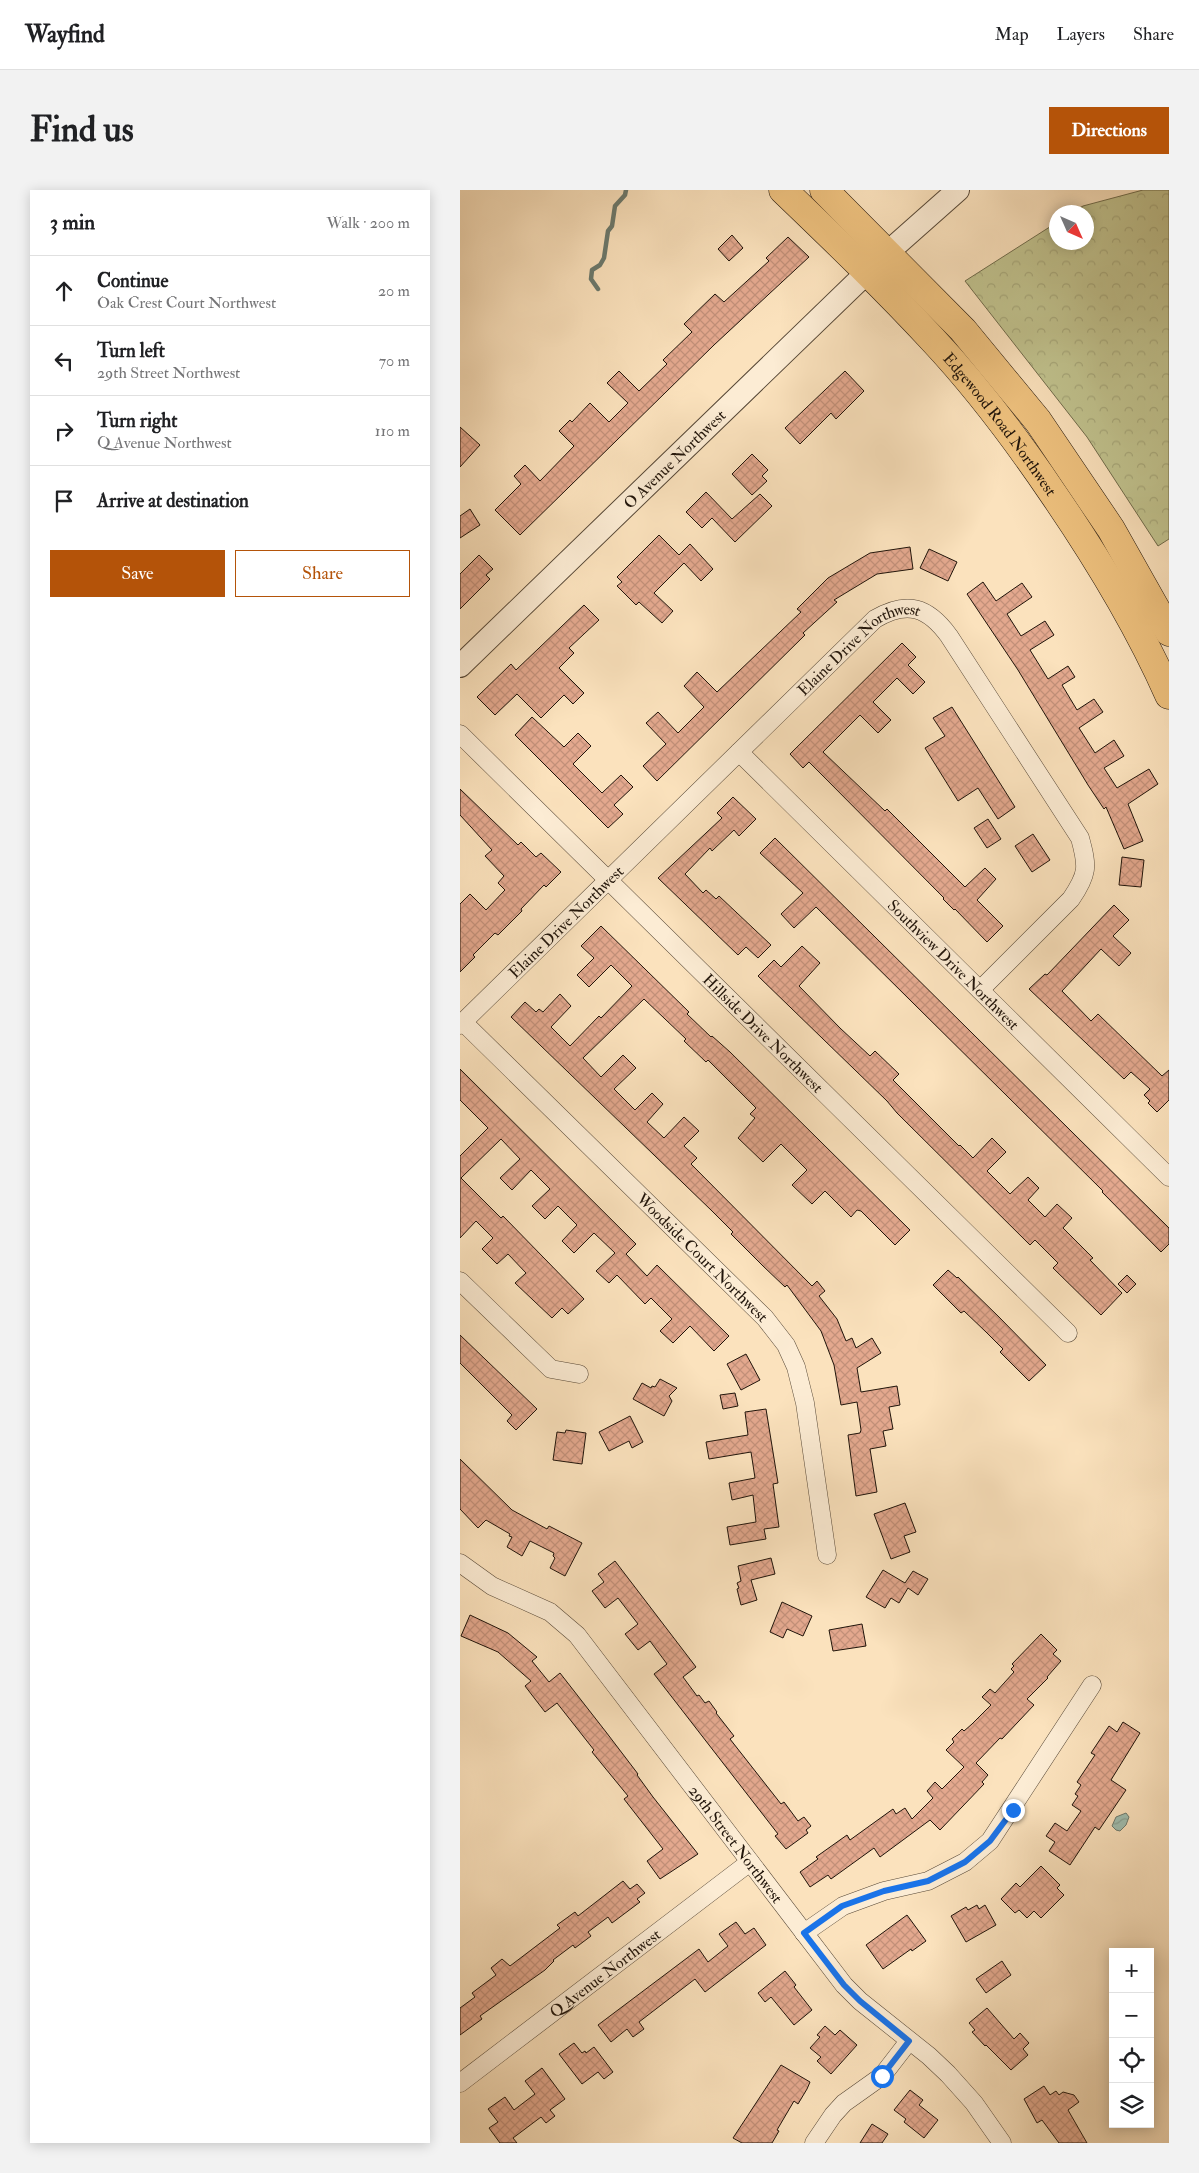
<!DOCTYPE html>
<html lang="en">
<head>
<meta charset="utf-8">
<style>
  body { margin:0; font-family:"IM FELL Double Pica",serif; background:#f2f2f2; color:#202124 }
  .controls { position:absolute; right:15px; bottom:15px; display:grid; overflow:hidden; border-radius:0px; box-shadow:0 2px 12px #0003 }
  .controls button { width:45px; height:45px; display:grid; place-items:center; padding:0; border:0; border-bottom:1px solid #e0e0e0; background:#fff; color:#202124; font:25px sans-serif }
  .compass { position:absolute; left:589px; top:15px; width:45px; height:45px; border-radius:50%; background:#fff; box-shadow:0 2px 12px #0003; rotate:135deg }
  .stop { position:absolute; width:15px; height:15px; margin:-11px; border:4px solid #1a73e8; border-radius:50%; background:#fff }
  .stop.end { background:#1a73e8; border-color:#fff; box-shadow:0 1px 5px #0008 }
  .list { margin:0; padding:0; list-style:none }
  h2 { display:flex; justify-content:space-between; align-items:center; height:65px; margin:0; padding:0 20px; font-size:21px }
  h2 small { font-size:16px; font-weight:400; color:#757577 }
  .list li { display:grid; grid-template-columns:32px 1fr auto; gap:15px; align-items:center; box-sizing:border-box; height:70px; padding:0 20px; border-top:1px solid #e0e0e0 }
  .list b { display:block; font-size:19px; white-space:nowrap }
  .list p { margin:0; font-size:16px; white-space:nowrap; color:#757577 }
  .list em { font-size:16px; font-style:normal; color:#757577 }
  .actions { display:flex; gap:10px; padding:15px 20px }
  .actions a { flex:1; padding:11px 0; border:1px solid #b45309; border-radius:0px; text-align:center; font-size:18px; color:#b45309 }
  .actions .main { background:#b45309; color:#fff }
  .icon { flex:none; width:28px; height:28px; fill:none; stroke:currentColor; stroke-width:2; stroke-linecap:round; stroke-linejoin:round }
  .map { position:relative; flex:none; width:709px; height:1953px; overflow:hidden; border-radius:0px }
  header { display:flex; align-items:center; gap:30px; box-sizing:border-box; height:70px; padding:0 25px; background:#fff; border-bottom:1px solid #e0e0e0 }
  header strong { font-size:24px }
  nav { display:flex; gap:28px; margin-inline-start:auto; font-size:18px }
  .intro { display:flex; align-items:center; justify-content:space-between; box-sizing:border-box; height:120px; padding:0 30px }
  h1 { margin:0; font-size:35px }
  .button { padding:12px 22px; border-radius:0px; background:#b45309; color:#fff; font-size:18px; font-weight:700 }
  main { display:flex; gap:30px; padding:0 30px }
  aside { flex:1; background:#fff; border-radius:0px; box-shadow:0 2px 12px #0003 }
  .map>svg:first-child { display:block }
  .forest { fill:url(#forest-crowns); stroke:#706c4c }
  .water { fill:url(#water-waves); stroke:#6c7a6e }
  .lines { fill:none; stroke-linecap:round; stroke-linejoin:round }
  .stream { stroke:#6c7a6e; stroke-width:4.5 }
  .building { fill:url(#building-cross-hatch); stroke:#20140a }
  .minor-casing { stroke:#574837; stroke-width:19 }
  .tertiary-casing { stroke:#574837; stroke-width:24 }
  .primary-casing { stroke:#20140a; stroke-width:29 }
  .minor { stroke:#fcecd4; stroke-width:18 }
  .tertiary { stroke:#fcecd4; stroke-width:22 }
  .primary { stroke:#eec17e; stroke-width:28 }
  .route { stroke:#1a73e8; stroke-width:6 }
  .labels { text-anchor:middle; stroke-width:4.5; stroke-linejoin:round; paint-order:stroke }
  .street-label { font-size:16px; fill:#20140a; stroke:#fcecd4 }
</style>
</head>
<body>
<header>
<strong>Wayfind</strong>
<nav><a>Map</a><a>Layers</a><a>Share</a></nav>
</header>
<div class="intro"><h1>Find us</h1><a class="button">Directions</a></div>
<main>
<aside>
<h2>3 min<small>Walk · 200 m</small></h2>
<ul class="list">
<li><svg class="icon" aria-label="ahead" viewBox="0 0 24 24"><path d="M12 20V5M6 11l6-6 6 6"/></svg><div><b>Continue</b><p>Oak Crest Court Northwest</p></div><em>20 m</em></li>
<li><svg class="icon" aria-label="left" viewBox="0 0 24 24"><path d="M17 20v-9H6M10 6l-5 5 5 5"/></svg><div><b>Turn left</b><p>29th Street Northwest</p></div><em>70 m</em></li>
<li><svg class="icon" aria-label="right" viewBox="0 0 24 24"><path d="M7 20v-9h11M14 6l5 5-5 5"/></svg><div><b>Turn right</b><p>Q Avenue Northwest</p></div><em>110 m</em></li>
<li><svg class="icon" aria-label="arrive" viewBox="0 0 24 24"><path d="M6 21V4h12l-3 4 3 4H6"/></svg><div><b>Arrive at destination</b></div></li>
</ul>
<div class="actions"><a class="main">Save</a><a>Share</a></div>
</aside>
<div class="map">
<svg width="709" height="1953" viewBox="0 0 709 1953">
  <defs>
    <pattern id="forest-crowns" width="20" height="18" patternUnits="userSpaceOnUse" patternTransform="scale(1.25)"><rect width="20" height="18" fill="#c1c38f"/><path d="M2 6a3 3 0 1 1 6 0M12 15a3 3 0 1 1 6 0" fill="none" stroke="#a6a77a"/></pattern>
    <pattern id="water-waves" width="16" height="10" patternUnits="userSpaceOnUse" patternTransform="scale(1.25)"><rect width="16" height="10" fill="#9fbeb0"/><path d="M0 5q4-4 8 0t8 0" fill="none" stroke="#89a296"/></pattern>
    <pattern id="building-cross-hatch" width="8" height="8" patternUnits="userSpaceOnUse" patternTransform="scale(1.25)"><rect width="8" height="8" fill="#e3a88e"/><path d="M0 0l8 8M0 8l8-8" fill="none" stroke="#c29079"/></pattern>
  </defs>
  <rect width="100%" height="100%" fill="#fbe2bd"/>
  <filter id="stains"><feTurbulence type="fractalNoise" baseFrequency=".004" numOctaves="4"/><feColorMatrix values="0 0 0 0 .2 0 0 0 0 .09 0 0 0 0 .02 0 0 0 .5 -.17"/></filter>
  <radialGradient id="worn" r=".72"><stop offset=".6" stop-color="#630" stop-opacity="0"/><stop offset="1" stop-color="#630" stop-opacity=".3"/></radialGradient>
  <polygon class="forest" points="683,0 709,0 709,349 698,356 627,247 505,91 596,33 596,52 626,52 626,22 612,22 623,16"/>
  <polygon class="water" points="666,1623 669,1627 666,1635 660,1641 656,1640 652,1636 656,1627"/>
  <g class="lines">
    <polyline class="stream" points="138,99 131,89 132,80 140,75 144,68 148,41 152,36 155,16 165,5 166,0"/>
  </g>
  <g class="building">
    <polygon points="272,45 283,58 269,71 258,59"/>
    <polygon points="328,47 349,67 254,155 60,345 35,320 61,294 54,286 65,275 80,291 114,256 99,241 110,230 112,232 130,213 149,232 168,213 147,193 159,181 179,201 207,174 203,170 232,142 224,134 255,104 264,112 309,71 306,68"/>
    <polygon points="385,181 404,201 376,229 371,223 340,254 325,238"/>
    <polygon points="0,237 20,255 0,277"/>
    <polygon points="292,264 308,280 302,286 307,291 292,305 272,284"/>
    <polygon points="246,302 272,329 300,304 312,316 275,352 252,328 242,338 226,322"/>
    <polygon points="10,319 20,335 0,348 0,326"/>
    <polygon points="199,345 219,365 230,354 253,379 241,391 224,373 194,403 213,421 202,433 179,412 176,415 157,396 162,392 157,387"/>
    <polygon points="450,357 453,379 417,384 374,410 377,412 343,443 345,445 197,591 183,576 206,554 186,533 198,522 218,543 244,517 224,496 237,482 257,502 341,422 337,419 368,388 410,363"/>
    <polygon points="469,359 497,372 488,391 460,378"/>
    <polygon points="19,365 33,379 26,385 30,389 0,419 0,384"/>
    <polygon points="523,392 536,411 562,393 572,407 547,424 561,446 585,431 594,445 570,460 588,489 608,476 615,487 602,495 617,520 634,509 643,522 619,538 635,563 654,550 664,566 644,578 657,598 689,579 698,594 668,614 683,651 664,659 646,617 644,619 628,595 558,480 507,404"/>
    <polygon points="124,415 139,430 109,458 114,463 99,478 124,503 113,514 104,505 81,528 57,504 35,525 17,507 51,474 56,480"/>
    <polygon points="442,453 456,467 448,475 465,492 453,504 437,488 413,512 431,530 418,543 400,525 363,562 425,621 427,619 505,697 525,678 536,689 517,710 543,736 527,752 495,719 494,720 483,709 484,708 366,589 349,572 343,578 330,564"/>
    <polygon points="492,517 555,617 538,629 518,598 498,611 465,558 485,546 473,528"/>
    <polygon points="72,527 104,557 118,543 131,556 113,574 142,603 161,585 173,597 154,615 163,624 148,638 55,545"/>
    <polygon points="0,599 58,655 61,652 76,667 81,663 101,682 86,697 84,695 61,719 62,721 38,745 35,743 13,765 15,767 0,782 0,714 10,704 26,720 45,700 38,693 44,686 25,666 32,660 0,625"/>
    <polygon points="273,607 296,629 279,646 274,640 252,661 250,658 225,684 243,703 246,700 256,709 259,706 311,755 298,768 286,757 278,765 198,688 262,628 257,623"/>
    <polygon points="528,629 541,649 527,658 514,638"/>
    <polygon points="573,644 590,670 572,682 555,656"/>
    <polygon points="315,648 709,1038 709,1054 701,1062 642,1002 643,1001 356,717 334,738 321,724 343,703 300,663"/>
    <polygon points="662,667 684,670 681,697 659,695"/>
    <polygon points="654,715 669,730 653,746 671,763 659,776 641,759 602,801 631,831 638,824 702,886 709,880 709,910 697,922 688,913 690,911 684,905 690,899 671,882 664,889 569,799 585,784 587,785"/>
    <polygon points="141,736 229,822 227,824 251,847 252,846 270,862 450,1040 435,1055 401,1021 397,1020 391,1027 365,1001 352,1014 332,995 347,980 321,954 303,972 278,948 295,928 290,924 296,918 248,870 246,872 224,851 226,849 184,809 123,868 141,887 163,865 176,878 154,899 175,920 192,903 203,914 187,932 204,948 224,927 239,941 224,956 237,968 231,974 352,1096 357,1091 365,1101 359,1106 377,1129 386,1151 392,1148 396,1158 412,1148 421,1163 397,1178 401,1202 437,1196 440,1215 429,1217 433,1239 423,1241 426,1256 410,1259 417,1302 396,1306 388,1245 400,1243 401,1240 397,1212 381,1215 374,1175 361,1141 327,1095 325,1097 303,1076 271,1044 273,1042 252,1021 51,827 65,812 76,822 79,819 83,822 100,804 111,816 91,837 110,856 139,826 141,828 172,796 151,775 129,797 117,785 134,768 121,756"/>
    <polygon points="342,756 360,773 339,796 380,838 410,866 415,861 439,884 433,890 499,956 500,955 513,968 532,948 546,962 527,981 550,1004 568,987 579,998 568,1010 585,1027 597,1014 612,1028 603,1038 633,1068 630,1070 662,1103 641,1125 593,1078 598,1073 575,1050 570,1055 437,923 427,911 298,786 314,770 321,777"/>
    <polygon points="0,879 176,1054 166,1064 187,1086 197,1075 269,1146 254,1161 230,1136 213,1153 200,1141 212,1129 191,1108 185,1114 157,1085 149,1093 136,1081 155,1063 134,1043 114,1063 102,1051 117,1035 98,1016 85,1029 72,1016 90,999 71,980 52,1000 40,988 60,969 41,949 1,988 41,1028 43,1026 124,1109 108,1124 102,1118 92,1128 55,1093 66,1083 48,1064 37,1074 22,1059 33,1048 16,1031 0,1048 0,966 28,938 0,910"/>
    <polygon points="488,1080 497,1088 498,1087 539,1127 586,1175 569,1191 540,1162 543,1159 526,1142 504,1121 501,1123 473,1095"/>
    <polygon points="667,1085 676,1094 667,1103 658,1094"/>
    <polygon points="0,1145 77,1219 56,1240 47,1231 52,1225 0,1173"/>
    <polygon points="286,1164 300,1190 281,1200 267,1174"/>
    <polygon points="200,1189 217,1198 209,1206 212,1211 204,1226 173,1209 182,1193 191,1198 192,1196 195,1197"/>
    <polygon points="275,1203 278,1216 263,1219 260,1205"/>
    <polygon points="306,1219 318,1293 313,1294 319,1337 304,1339 306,1349 270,1355 267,1337 296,1332 293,1305 272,1310 269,1293 295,1288 291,1262 249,1269 246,1252 288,1245 285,1222"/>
    <polygon points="170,1226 183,1252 172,1258 169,1251 149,1261 139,1242"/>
    <polygon points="106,1240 126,1243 122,1274 93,1270 97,1242 105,1243"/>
    <polygon points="0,1269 52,1320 87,1339 89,1336 122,1353 105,1386 90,1378 95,1368 93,1366 94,1363 70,1351 62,1366 47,1357 52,1347 49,1346 50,1344 26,1330 18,1338 0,1319"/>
    <polygon points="445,1313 456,1342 444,1346 450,1362 431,1369 414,1324"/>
    <polygon points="311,1368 315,1384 291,1390 297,1410 281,1415 277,1399 279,1398 277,1393 281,1391 278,1376"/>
    <polygon points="155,1371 236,1477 223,1487 237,1506 239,1505 245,1513 249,1511 257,1522 256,1523 274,1546 270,1549 321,1614 324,1612 338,1631 344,1627 351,1636 346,1640 348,1643 326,1659 315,1646 318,1644 194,1484 207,1474 190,1451 178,1460 165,1444 178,1434 158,1408 145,1418 132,1401 144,1392 138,1384"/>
    <polygon points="423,1380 445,1393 453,1381 468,1389 458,1405 448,1398 439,1413 431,1408 425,1418 406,1407"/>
    <polygon points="322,1412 352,1426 343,1446 327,1439 323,1448 310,1442"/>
    <polygon points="10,1425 48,1443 77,1467 72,1471 89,1492 100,1483 146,1542 178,1584 177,1585 193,1607 238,1664 200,1689 187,1671 203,1659 164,1609 168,1606 132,1562 134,1560 97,1513 85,1522 65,1496 71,1491 38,1462 1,1446"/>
    <polygon points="402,1434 406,1456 373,1461 369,1440"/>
    <polygon points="581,1444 597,1460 593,1464 601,1471 587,1487 588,1488 567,1509 574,1515 542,1549 540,1548 516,1573 528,1585 522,1592 524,1594 480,1640 470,1630 420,1667 414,1658 371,1689 368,1685 350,1697 340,1682 358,1669 356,1667 387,1645 390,1650 433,1619 436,1624 445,1618 452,1629 473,1608 467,1601 475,1592 482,1599 504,1577 486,1560 494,1552 492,1549 502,1539 504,1541 512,1534 531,1515 522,1507 530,1499 535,1503 554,1482 551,1479 554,1476 552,1474"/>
    <polygon points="663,1532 680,1543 651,1590 666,1600 639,1640 635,1637 610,1675 589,1661 595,1652 586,1646 595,1633 607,1641 621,1621 612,1615 618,1606 615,1604 621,1595 617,1592 635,1565 631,1563 649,1536 657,1542"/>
    <polygon points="581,1676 600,1695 597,1698 604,1705 581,1728 574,1721 567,1728 559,1720 555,1723 541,1709 556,1693 560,1697"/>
    <polygon points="163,1691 170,1699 177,1694 185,1703 177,1709 180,1712 152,1733 148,1727 128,1742 131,1746 115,1758 113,1755 93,1770 94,1771 85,1780 20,1826 22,1829 0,1845 0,1818 15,1807 12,1803 36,1785 31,1778 42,1769 50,1776 100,1738 97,1735 115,1722 118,1726"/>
    <polygon points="517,1715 519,1719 525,1715 536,1735 506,1752 491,1726 506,1717 508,1720"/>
    <polygon points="447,1725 466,1751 452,1761 451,1759 423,1779 406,1755"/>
    <polygon points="276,1732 285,1744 294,1738 306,1755 245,1802 235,1789 179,1832 184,1839 173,1847 167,1839 151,1852 138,1835 239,1759 248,1772 268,1756 259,1744"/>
    <polygon points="542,1771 551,1785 526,1803 516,1789"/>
    <polygon points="325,1781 336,1795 334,1797 352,1820 334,1835 311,1807 305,1812 298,1803"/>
    <polygon points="527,1818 554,1849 560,1843 569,1853 563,1859 568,1865 551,1880 526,1855 525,1856 512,1842 515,1840 509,1833"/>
    <polygon points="365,1836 375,1845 380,1840 397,1855 371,1884 357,1871 361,1867 350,1858 360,1847 357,1845"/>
    <polygon points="114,1853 122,1863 125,1861 126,1863 134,1857 153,1882 144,1889 138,1882 122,1894 99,1864"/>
    <polygon points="321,1875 350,1892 347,1899 338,1914 334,1911 317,1940 319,1941 312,1953 282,1953 273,1948"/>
    <polygon points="82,1878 105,1909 90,1920 95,1926 86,1933 81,1927 53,1948 57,1953 40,1953 29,1938 38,1932 28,1919 45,1907 54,1920 75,1904 65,1891"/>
    <polygon points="584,1896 590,1905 596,1901 599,1905 603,1902 614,1905 619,1912 608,1920 627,1953 599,1953 582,1930 577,1933 564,1909"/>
    <polygon points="450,1900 463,1910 459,1915 478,1930 464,1948 444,1932 446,1929 434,1920"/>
    <polygon points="412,1934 428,1944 422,1953 400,1953"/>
  </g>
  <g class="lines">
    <g class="minor-casing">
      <g id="minor">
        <path id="s1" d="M0,544L608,1143"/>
        <path id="s2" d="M279,562L709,987"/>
        <path id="s3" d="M3,832L305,1128L326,1155L336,1177L345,1213L367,1365"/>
        <path id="s4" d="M0,835L415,429C447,410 468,417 489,446L620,648C628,677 628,684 611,709L520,800"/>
        <polyline points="0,1091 91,1179 119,1184"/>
        <path id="s5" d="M0,1373L32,1396L90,1422L117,1445L384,1795L400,1811L469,1866L488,1884L514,1913L542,1953"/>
        <polyline points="344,1743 383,1716 424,1701 468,1691 505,1672 530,1651 632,1495"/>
        <path id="s6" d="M0,1893L290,1672"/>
        <polyline points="354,1953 373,1925 384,1913 422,1886 449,1851"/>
      </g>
    </g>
    <g class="tertiary-casing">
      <g id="tertiary">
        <path id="s7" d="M0,476L427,63L498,0"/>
      </g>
    </g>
    <g class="primary-casing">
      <g id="primary">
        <path id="s8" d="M323,0C374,49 425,98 473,150C517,197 556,249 592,302C636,366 677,433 709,505"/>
        <polyline points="364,0 503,140 578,231 651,339 709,442"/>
      </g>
    </g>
    <use href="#minor" class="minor"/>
    <use href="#tertiary" class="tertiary"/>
    <use href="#primary" class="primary"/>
  </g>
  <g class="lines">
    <polyline class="route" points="422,1886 449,1851 400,1811 384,1795 344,1743 382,1716 424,1701 468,1691 505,1672 530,1651 553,1620"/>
  </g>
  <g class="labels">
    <g class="street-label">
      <text dy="6" stroke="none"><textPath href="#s8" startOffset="320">Edgewood Road Northwest</textPath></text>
      <text dy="6" stroke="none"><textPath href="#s7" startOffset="298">O Avenue Northwest</textPath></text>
      <text dy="6" stroke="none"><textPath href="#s4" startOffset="552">Elaine Drive Northwest</textPath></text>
      <text dy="6" stroke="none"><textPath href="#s4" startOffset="148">Elaine Drive Northwest</textPath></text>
      <text dy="6" stroke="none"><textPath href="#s2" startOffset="302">Southview Drive Northwest</textPath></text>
      <text dy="6" stroke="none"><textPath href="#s1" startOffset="426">Hillside Drive Northwest</textPath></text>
      <text dy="6" stroke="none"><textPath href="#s3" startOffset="336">Woodside Court Northwest</textPath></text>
      <text dy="6" stroke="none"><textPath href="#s5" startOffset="401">29th Street Northwest</textPath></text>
      <text dy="6" stroke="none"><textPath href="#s6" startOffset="182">Q Avenue Northwest</textPath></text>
    </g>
  </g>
  <rect width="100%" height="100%" filter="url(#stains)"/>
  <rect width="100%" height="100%" fill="url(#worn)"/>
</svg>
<div class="controls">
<button>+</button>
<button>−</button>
<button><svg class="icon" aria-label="locate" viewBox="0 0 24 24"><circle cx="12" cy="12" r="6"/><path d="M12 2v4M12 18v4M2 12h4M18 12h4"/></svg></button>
<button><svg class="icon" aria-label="layers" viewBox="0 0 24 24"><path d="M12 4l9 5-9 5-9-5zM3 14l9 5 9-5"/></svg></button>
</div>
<svg class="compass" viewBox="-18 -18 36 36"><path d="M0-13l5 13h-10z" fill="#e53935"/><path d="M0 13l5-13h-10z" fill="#757577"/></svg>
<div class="stop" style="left:422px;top:1886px"></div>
<div class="stop end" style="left:553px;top:1620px"></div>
</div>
</main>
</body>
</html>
